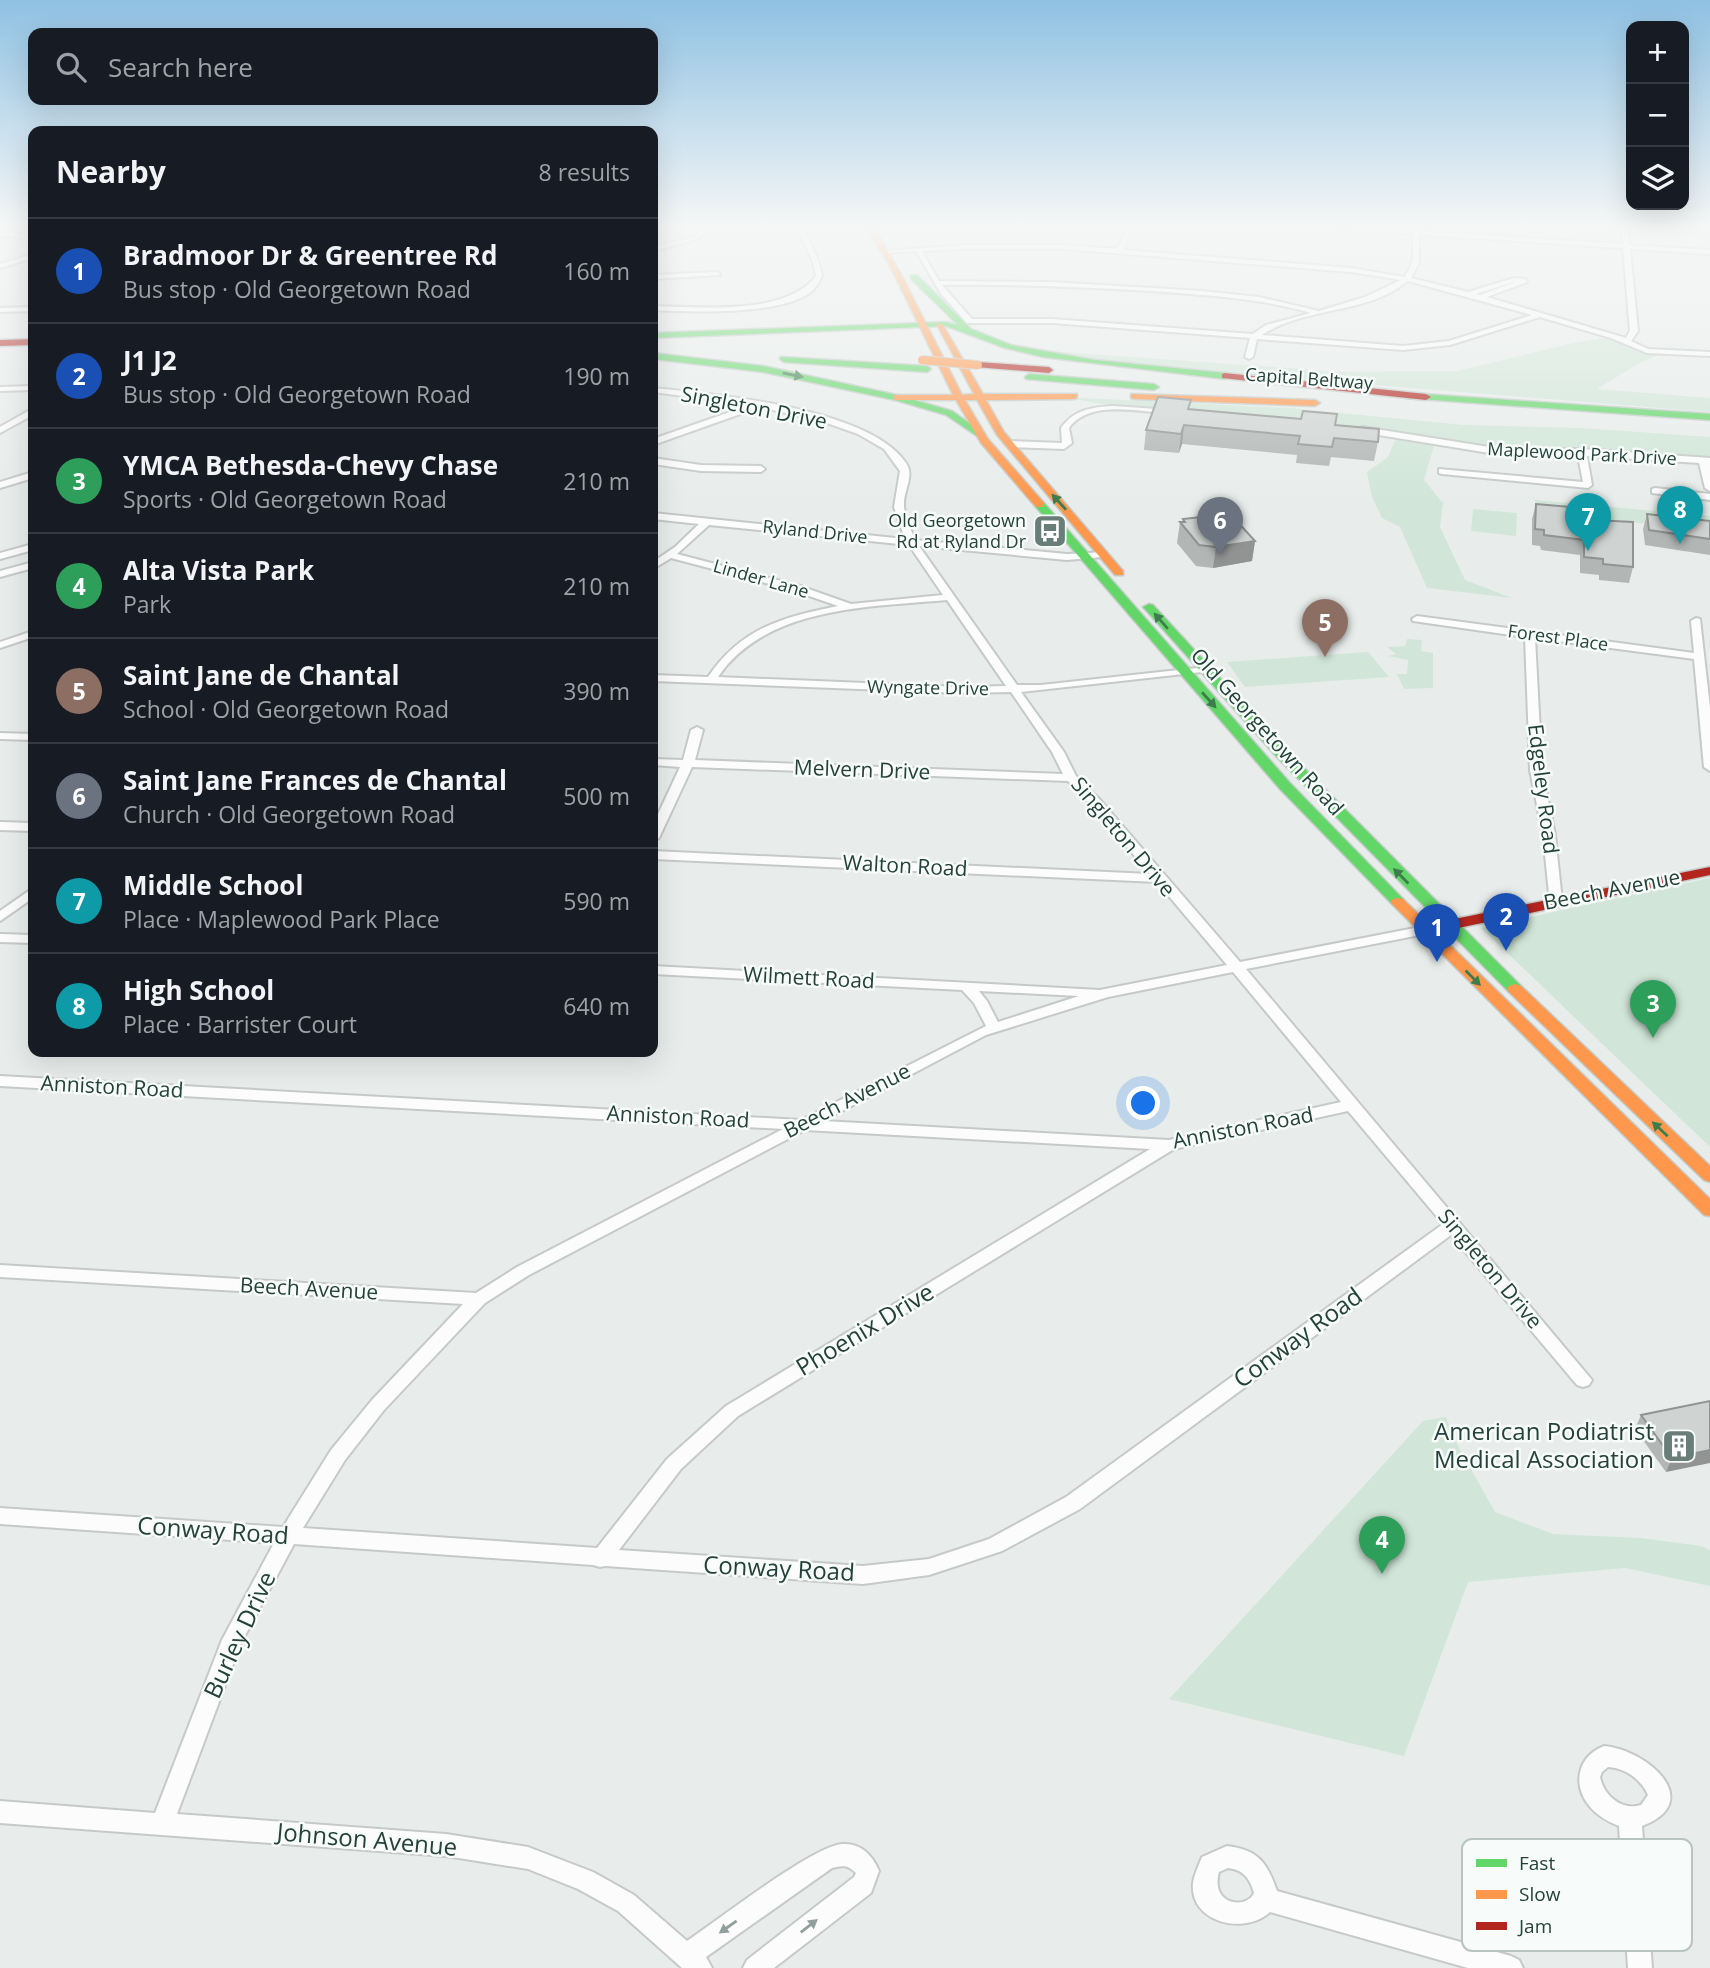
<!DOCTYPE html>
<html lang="en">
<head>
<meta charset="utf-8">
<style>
  body { margin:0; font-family:"Open Sans",sans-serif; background:#20242c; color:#f1f3f6 }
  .controls { position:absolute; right:21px; top:21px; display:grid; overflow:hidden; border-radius:14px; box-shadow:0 7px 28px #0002 }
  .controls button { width:63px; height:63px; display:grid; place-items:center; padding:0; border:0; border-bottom:2px solid #363941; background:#171b24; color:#f1f3f6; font:35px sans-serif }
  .you { position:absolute; left:1144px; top:1104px; width:24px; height:24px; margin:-18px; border:5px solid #fff; border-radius:50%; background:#1a73e8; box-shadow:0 0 0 10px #1a73e833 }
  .badge { display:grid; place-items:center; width:46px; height:46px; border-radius:50%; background:#697e78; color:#fff; font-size:23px; font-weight:700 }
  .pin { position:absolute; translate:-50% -58px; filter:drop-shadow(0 2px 4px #0008) }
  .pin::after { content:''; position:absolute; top:37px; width:24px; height:21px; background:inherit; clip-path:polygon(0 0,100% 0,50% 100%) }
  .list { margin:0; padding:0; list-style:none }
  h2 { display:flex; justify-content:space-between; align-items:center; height:91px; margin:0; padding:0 28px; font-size:30px }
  h2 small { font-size:23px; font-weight:400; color:#9ea1a6 }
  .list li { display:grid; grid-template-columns:46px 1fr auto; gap:21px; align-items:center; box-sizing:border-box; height:105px; padding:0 28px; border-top:2px solid #363941 }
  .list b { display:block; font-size:26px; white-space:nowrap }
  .list p { margin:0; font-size:23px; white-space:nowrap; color:#9ea1a6 }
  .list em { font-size:23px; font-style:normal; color:#9ea1a6 }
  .icon { flex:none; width:38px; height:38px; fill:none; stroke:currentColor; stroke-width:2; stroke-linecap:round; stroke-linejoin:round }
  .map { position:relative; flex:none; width:1710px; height:1968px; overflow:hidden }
  .search { position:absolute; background:#171b24; box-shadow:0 7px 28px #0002; left:28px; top:28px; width:630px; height:77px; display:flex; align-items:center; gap:18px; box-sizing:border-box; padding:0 24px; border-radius:14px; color:#9ea1a6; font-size:26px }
  .panel { position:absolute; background:#171b24; box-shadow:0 7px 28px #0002; left:28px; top:126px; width:630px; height:931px; border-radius:14px }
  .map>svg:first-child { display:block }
  .green { fill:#d1e6d8 }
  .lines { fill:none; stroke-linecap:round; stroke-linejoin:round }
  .street-casing { stroke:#c5cac8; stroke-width:4 }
  .fast-casing { stroke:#c3cbc8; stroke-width:3 }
  .slow-casing { stroke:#c3cbc8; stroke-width:3 }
  .jam-casing { stroke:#c3cbc8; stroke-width:3 }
  .street { fill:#fcfcfc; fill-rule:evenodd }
  .fast { fill:#63d668; fill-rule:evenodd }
  .slow { fill:#ff974d; fill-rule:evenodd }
  .jam { fill:#b3261e; fill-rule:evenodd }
  .slow-bridge-casing { stroke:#c3ccc9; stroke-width:10; stroke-linecap:butt }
  .slow-bridge { stroke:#ff974d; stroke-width:8 }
  .wall { fill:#b2b6b5 }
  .shaded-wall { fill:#919493 }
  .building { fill:#cfd4d2; stroke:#919493; stroke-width:2 }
  .oneway { fill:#3d7d4c }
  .oneway2 { fill:#909f9b }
  .labels { text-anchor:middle; stroke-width:5; stroke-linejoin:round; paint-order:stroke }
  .far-street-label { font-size:18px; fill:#24423a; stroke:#f7fbf9 }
  .far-poi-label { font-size:18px; fill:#24423a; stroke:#f7fbf9; text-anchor:end }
  .street-label { font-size:21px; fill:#24423a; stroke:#f7fbf9 }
  .near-street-label { font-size:24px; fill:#24423a; stroke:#f7fbf9 }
  .near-poi-label { font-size:24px; fill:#24423a; stroke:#f7fbf9; text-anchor:end }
  .key { fill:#f7fbf9; stroke:#b8c4c0; stroke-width:2 }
  .key-label { font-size:19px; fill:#24423a }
</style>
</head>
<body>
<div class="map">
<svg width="1710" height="1968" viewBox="0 0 1710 1968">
  <rect width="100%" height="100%" fill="#e8edeb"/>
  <g class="green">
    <polygon points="1614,336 1647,351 1663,353 1636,365 1597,389 1710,398 1710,412 1224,373 1103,361 1033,350 1342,372 1458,371 1569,344"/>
    <polygon points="1063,397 1290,408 1463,425 1581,428 1710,437 1710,461 1607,453 1535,455 1435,442 1424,480 1443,503 1440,527 1465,580 1512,598 1427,588 1400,527 1382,518 1372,497 1367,472 1388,457 1397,436 1125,408"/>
    <polygon points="1535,500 1710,516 1710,531 1568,515 1536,505"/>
    <polygon points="1473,509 1517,513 1516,536 1471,531"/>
    <polygon points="1407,639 1422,640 1421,651 1433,653 1433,688 1404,689 1397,674 1407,674 1408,660 1388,656 1396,654 1387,647 1405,646"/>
    <polygon points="1368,652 1389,677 1245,687 1227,662"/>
    <polygon points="1710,878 1710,1147 1481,928"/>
    <polygon points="1446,1417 1459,1448 1495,1512 1553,1534 1641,1538 1701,1546 1710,1550 1710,1586 1625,1568 1468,1582 1404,1756 1169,1699 1423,1421"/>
  </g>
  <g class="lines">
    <g class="street-casing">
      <g id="street">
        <polygon points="28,224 33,224 33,227 14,233 33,237 33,241 7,235 0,237 0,233"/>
        <polygon points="698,224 704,224 705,233 698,239 653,251 653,247 694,237 699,232"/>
        <path d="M795,224H801L819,262L822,276C820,280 817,286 813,290C786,316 690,312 653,310V306C697,307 787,316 816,276L813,262Z"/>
        <path d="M1129,224H1135L1123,250L1351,268L1404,277C1415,266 1413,249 1413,234L1284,224L1412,230V224H1418L1419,231L1623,244L1621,224H1627L1629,245L1710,250V254L1630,249L1638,331L1631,341L1648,349L1710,352V356L1647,353L1611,338L1540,317L1450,345L1403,350L1257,339L1253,357L1249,359L1245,357L1250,338L1052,323H967L941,294L916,251L886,253L883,251L964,245H1063L1117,249ZM1419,235L1623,248L1630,331L1626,338L1487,297L1527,282L1525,279L1514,278L1468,292L1411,278L1419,263ZM964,249H1063L1351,272L1401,280L1365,297L1319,311L1259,297L1202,291L1051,282L939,281L922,251ZM1408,281L1532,315L1449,341L1403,346L1262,335C1305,306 1367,315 1408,281ZM1515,282L1480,295L1476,294L1514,282ZM942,285C1012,284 1082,287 1151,291C1205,295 1259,298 1311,313L1266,325L1253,334L1052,319H972Z"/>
        <polygon points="33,254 33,258 0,268 0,264"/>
        <polygon points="718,272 720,275 653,279 653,275"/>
        <polygon points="33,307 33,311 0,312 0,308"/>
        <polygon points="33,386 33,390 0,391 0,387"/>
        <path d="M653,388C716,394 869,408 906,463C915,476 903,491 904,505C904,517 911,529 915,540L1067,554L1106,552V556L1103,557L1067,560L919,546L1017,685H1041L1206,667V671L1202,672L1021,692L1064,752L1076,776L1102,802L1240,962L1425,926L1430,927L1432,930L1425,934L1246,969L1592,1380L1589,1385L1583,1387L1577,1385L1451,1235L1080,1509L1002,1551L929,1575L863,1584L605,1566L600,1567L593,1565L294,1544L241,1643L177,1814L446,1834L528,1847L593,1872L634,1895L687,1941C717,1921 814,1845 843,1844C861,1843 873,1856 879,1871L871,1893L774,1968H743L747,1960L854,1877L856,1873C848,1865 843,1865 832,1868L706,1957L712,1968H682L618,1911L578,1889L528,1869L446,1856L0,1823V1801L155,1813L222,1640L274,1543L0,1524V1508L283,1527L331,1450L372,1400L463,1304L0,1277V1265L476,1293L517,1267L783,1129L0,1086V1076L801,1120L986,1026L974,1003L962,990L653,974V966L1100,990L1227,965L1157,882L653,859V851L1150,874L1094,808L1068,781L692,767L659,838L653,842V825L680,767L653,765V759L683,760L691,730L697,727L703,730L695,760L1063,774L1052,752L1011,692L962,693L653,681V675L708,677C741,628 783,617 838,606L792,590L671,558L653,569V562L675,547L699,524L653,519V513L905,539L894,507L900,471L884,449L858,434L824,422L760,407L653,445V439L750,405L653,392ZM709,525L909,545L943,595L851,604L800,586L677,554ZM947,600L1006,686L962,687L718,677C766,606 870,607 947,600ZM1233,972L1341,1102L1169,1140L823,1121L986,1035L1108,997ZM979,991L1079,996L998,1022L987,1001ZM1348,1111L1443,1224L1066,1497L989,1539L929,1559L863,1566L619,1550L681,1469L738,1416L1174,1149ZM805,1130L1150,1149L726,1406L667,1459L597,1548L303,1528L345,1460L384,1410L485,1303L529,1275Z"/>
        <path d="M1113,406L1172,410L1176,412L1172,414C1141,412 1090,399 1069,428L1072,443L1064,449L1009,447L1005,444L1009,441L1062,443L1061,428C1074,410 1091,407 1113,406Z"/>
        <polygon points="30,410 33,410 33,415 0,433 0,427"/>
        <polygon points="1363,427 1508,450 1582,449 1710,458 1710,491 1705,488 1699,463 1587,456 1592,485 1588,488 1442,474 1439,473 1439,469 1583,482 1578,456 1508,456 1360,432 1360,428"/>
        <polygon points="653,458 701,465 761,466 765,469 761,472 701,471 653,464"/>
        <polygon points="33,472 33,478 0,488 0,482"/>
        <polygon points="1655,488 1710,494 1710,500 1652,493 1652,489"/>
        <polygon points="33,544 33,550 0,559 0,553"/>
        <polygon points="33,562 33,568 0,577 0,571"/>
        <polygon points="1417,616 1694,653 1691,621 1696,618 1700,619 1710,708 1710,771 1704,767 1694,659 1535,638 1542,770 1555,835 1562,901 1555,905 1550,904 1543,835 1530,770 1525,637 1413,621 1412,619"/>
        <polygon points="33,631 33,637 0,648 0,642"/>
        <polygon points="0,733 33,734 33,740 0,739"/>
        <polygon points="0,822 33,823 33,831 0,830"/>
        <polygon points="33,888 33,898 0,921 0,911"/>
        <polygon points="0,934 33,935 33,943 0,942"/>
        <path d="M1604,1746C1648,1750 1706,1802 1642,1826L1652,1968H1628L1619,1826C1609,1822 1599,1817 1591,1808C1572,1787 1576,1757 1604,1746ZM1608,1767C1625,1768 1641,1779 1648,1795L1641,1805C1622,1811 1604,1796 1600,1777L1602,1772Z"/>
        <path d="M1227,1846C1259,1850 1267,1863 1277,1891L1511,1956L1519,1960L1523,1968H1468L1270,1912C1244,1936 1189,1922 1193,1883C1194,1875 1199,1865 1202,1857ZM1228,1868C1244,1870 1250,1879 1254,1893C1246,1910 1210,1905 1219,1872Z"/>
      </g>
    </g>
    <g class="fast-casing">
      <g id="fast">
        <polygon points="911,275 917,275 971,329 1011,345 1095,360 1225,373 1229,376 1225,379 1043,357 1005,348 946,326 653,338 653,333 946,322 958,325 911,279"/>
        <polygon points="653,353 763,366 897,395 952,411 985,434 977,436 946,415 895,400 763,372 653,359"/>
        <polygon points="781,357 927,366 931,369 927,372 784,362 780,359"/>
        <polygon points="1029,374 1154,384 1159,387 1154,390 1026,379 1025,377"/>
        <polygon points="1409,393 1710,414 1710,420 1406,398 1406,394"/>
        <polygon points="1036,503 1044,503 1290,783 1403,899 1405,902 1403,905 1393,905 1280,789 1036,507"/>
        <polygon points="1149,604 1153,605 1288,752 1521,986 1523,989 1521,992 1509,992 1278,758 1145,609 1143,607"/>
      </g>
    </g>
    <g class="slow-casing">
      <g id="slow">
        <polygon points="865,224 872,224 901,274 962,395 974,394 936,323 943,325 983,394 1077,394 1077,398 1074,399 986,400 1004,432 1123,571 1123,575 1115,575 997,435 977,400 965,400 988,439 1044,503 1044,507 1036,507 981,443 956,400 894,400 894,396 897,395 953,395 894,274"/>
        <polygon points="1131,394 1315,400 1320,403 1315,406 1134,399 1131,398"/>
        <polygon points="1398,898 1403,899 1710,1199 1710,1216 1704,1215 1393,905 1391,902 1393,899"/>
        <polygon points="1515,984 1521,986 1710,1166 1710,1182 1704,1180 1509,992 1507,989 1509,986"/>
      </g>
    </g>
    <g class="jam-casing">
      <g id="jam">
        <polygon points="33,339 33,345 0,346 0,340"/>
        <polygon points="978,362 1049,367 1053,370 1049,373 975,367 974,365"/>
        <polygon points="1225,373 1426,394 1431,397 1426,400 1222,378 1222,374"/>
        <polygon points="1710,867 1710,875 1425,935 1417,930 1425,925"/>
      </g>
    </g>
    <use href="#street" class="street"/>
    <use href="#fast" class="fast"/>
    <use href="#slow" class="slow"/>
    <use href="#jam" class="jam"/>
    <g class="slow-bridge-casing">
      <polyline id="slow-bridge" points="922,360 978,365"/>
    </g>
    <use href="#slow-bridge" class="slow-bridge"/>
  </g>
  <g class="wall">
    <polygon points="1190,409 1335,425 1378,442 1374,461 1331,457 1329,466 1296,463 1297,455 1182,444 1179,453 1144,450 1146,430"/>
    <polygon points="1536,504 1594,520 1633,567 1629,583 1599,580 1599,575 1580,573 1580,555 1541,550 1540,546 1532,545 1532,519"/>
    <polygon points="1647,514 1710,521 1710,555 1645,545 1643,529"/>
    <polygon points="1183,519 1204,521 1255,541 1252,561 1213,568 1196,566 1177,543 1180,522 1182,522"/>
    <polygon points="1710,1401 1666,1472 1635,1429 1641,1415"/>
  </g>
  <g class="shaded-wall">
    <polygon points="1184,425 1182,444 1179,453 1181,434"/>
    <polygon points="1255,541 1252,561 1213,568 1216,547"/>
    <polygon points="1710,1450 1710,1463 1666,1472 1672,1458"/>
  </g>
  <g class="building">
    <polygon points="1158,397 1191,400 1188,409 1301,419 1303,411 1337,414 1335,425 1379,429 1378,442 1334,438 1332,447 1298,444 1300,436 1184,425 1181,434 1146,430"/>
    <polygon points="1536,504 1593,509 1594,520 1633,522 1633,567 1603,564 1603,559 1584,557 1584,540 1544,535 1544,530 1535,529"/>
    <polygon points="1647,514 1710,521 1710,539 1649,530"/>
    <polygon points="1201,517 1204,521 1235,519 1255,541 1216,547 1199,545 1180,522 1185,522 1183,519"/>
    <polygon points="1710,1401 1710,1450 1672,1458 1641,1415"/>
  </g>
  <defs><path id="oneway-solid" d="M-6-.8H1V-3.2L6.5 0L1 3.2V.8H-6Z" transform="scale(1.75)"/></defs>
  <g class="oneway">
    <use href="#oneway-solid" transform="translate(793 375) rotate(11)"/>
    <use href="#oneway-solid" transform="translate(1059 502) rotate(-132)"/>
    <use href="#oneway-solid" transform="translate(1161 621) rotate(-131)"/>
    <use href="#oneway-solid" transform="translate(1209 700) rotate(48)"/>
    <use href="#oneway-solid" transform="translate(1401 876) rotate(-135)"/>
    <use href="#oneway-solid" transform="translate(1473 978) rotate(45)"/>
    <use href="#oneway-solid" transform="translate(1660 1129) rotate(-137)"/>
  </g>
  <g class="oneway2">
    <use href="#oneway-solid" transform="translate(809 1926) rotate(-38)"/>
    <use href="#oneway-solid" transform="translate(728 1927) rotate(145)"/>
  </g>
  <linearGradient id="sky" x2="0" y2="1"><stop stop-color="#8fc1e3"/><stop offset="0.45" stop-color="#f5f7f6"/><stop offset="1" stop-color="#f5f7f6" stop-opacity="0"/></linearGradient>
  <rect width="1710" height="500" fill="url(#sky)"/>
  <defs>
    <g id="bus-square" transform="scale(1.75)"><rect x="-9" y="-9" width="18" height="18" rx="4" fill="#697e78" stroke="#f7fbf9"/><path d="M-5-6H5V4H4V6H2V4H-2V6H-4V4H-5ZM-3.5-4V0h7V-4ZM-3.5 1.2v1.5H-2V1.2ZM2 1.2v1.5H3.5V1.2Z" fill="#fff"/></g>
    <g id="building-square" transform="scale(1.75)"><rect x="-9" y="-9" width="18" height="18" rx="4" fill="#697e78" stroke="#f7fbf9"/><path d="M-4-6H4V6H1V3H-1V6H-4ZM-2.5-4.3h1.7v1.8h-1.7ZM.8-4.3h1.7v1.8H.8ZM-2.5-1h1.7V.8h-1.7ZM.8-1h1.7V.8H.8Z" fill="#fff"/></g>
  </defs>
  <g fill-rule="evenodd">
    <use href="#bus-square" x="1050" y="531"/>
    <use href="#building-square" x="1679" y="1446"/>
  </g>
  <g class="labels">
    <g class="far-street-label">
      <text transform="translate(1309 379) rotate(4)" y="6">Capital Beltway</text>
      <text transform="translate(1582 454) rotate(3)" y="6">Maplewood Park Drive</text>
      <text transform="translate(815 532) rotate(6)" y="6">Ryland Drive</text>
      <text transform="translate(761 579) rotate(16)" y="6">Linder Lane</text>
      <text transform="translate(1558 638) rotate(8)" y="6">Forest Place</text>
      <text transform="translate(928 688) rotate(1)" y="6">Wyngate Drive</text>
    </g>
    <g class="far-poi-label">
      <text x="1026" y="527">Old Georgetown<tspan x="1026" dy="21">Rd at Ryland Dr</tspan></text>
    </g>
    <g class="street-label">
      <text transform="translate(754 408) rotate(11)" y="7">Singleton Drive</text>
      <text transform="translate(1267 732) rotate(48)" y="7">Old Georgetown Road</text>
      <text transform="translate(862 770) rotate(2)" y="7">Melvern Drive</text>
      <text transform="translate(1543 789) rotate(83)" y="7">Edgeley Road</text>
      <text transform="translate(1123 837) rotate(50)" y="7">Singleton Drive</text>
      <text transform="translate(905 866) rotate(3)" y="7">Walton Road</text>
      <text transform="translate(1612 890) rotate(-11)" y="7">Beech Avenue</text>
      <text transform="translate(809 978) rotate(3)" y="7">Wilmett Road</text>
      <text transform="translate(112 1087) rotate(3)" y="7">Anniston Road</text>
      <text transform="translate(847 1101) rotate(-27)" y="7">Beech Avenue</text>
      <text transform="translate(678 1117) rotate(3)" y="7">Anniston Road</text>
      <text transform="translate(1243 1128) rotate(-11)" y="7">Anniston Road</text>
      <text transform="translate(1490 1269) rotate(50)" y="7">Singleton Drive</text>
      <text transform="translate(309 1289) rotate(3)" y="7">Beech Avenue</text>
    </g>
    <g class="near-street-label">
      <text transform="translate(865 1330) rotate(-31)" y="8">Phoenix Drive</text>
      <text transform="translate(1298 1338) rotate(-36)" y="8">Conway Road</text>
      <text transform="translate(213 1531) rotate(4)" y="8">Conway Road</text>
      <text transform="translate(779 1569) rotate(3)" y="8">Conway Road</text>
      <text transform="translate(240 1635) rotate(-65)" y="8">Burley Drive</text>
      <text transform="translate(367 1840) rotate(5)" y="8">Johnson Avenue</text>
    </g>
    <g class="near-poi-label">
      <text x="1654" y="1440">American Podiatrist<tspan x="1654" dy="28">Medical Association</tspan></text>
    </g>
  </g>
  <rect x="1462" y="1839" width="230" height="112" rx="10" class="key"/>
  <rect x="1476" y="1859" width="31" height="8" fill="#63d668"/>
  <rect x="1476" y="1890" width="31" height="9" fill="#ff974d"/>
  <rect x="1476" y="1922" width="31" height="8" fill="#b3261e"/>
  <g class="key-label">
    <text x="1519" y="1870">Fast</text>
    <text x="1519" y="1901">Slow</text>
    <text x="1519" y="1933">Jam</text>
  </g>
</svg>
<div class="controls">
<button>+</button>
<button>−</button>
<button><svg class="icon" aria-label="layers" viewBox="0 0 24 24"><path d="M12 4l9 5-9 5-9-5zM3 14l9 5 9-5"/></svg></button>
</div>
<div class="you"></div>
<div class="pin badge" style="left:1437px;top:962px;background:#1a4fb4">1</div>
<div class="pin badge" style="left:1506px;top:951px;background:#1a4fb4">2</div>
<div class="pin badge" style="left:1653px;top:1038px;background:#2e9e5b">3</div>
<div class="pin badge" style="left:1382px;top:1574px;background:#2e9e5b">4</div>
<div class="pin badge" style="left:1325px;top:657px;background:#8d6e63">5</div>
<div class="pin badge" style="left:1220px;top:555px;background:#6b7280">6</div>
<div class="pin badge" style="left:1588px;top:551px;background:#0f9aa8">7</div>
<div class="pin badge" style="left:1680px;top:544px;background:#0f9aa8">8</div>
<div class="search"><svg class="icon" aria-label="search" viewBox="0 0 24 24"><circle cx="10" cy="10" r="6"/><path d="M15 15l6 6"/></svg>Search here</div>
<section class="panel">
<h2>Nearby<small>8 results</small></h2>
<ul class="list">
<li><span class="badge" style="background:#1a4fb4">1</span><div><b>Bradmoor Dr &amp; Greentree Rd</b><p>Bus stop · Old Georgetown Road</p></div><em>160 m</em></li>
<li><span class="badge" style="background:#1a4fb4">2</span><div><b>J1 J2</b><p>Bus stop · Old Georgetown Road</p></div><em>190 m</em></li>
<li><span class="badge" style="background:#2e9e5b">3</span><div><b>YMCA Bethesda-Chevy Chase</b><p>Sports · Old Georgetown Road</p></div><em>210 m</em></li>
<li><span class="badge" style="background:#2e9e5b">4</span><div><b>Alta Vista Park</b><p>Park</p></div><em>210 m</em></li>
<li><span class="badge" style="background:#8d6e63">5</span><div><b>Saint Jane de Chantal</b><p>School · Old Georgetown Road</p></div><em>390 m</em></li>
<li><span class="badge" style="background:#6b7280">6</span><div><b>Saint Jane Frances de Chantal</b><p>Church · Old Georgetown Road</p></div><em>500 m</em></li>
<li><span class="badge" style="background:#0f9aa8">7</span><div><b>Middle School</b><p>Place · Maplewood Park Place</p></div><em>590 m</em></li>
<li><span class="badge" style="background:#0f9aa8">8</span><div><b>High School</b><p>Place · Barrister Court</p></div><em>640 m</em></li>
</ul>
</section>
</div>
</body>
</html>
